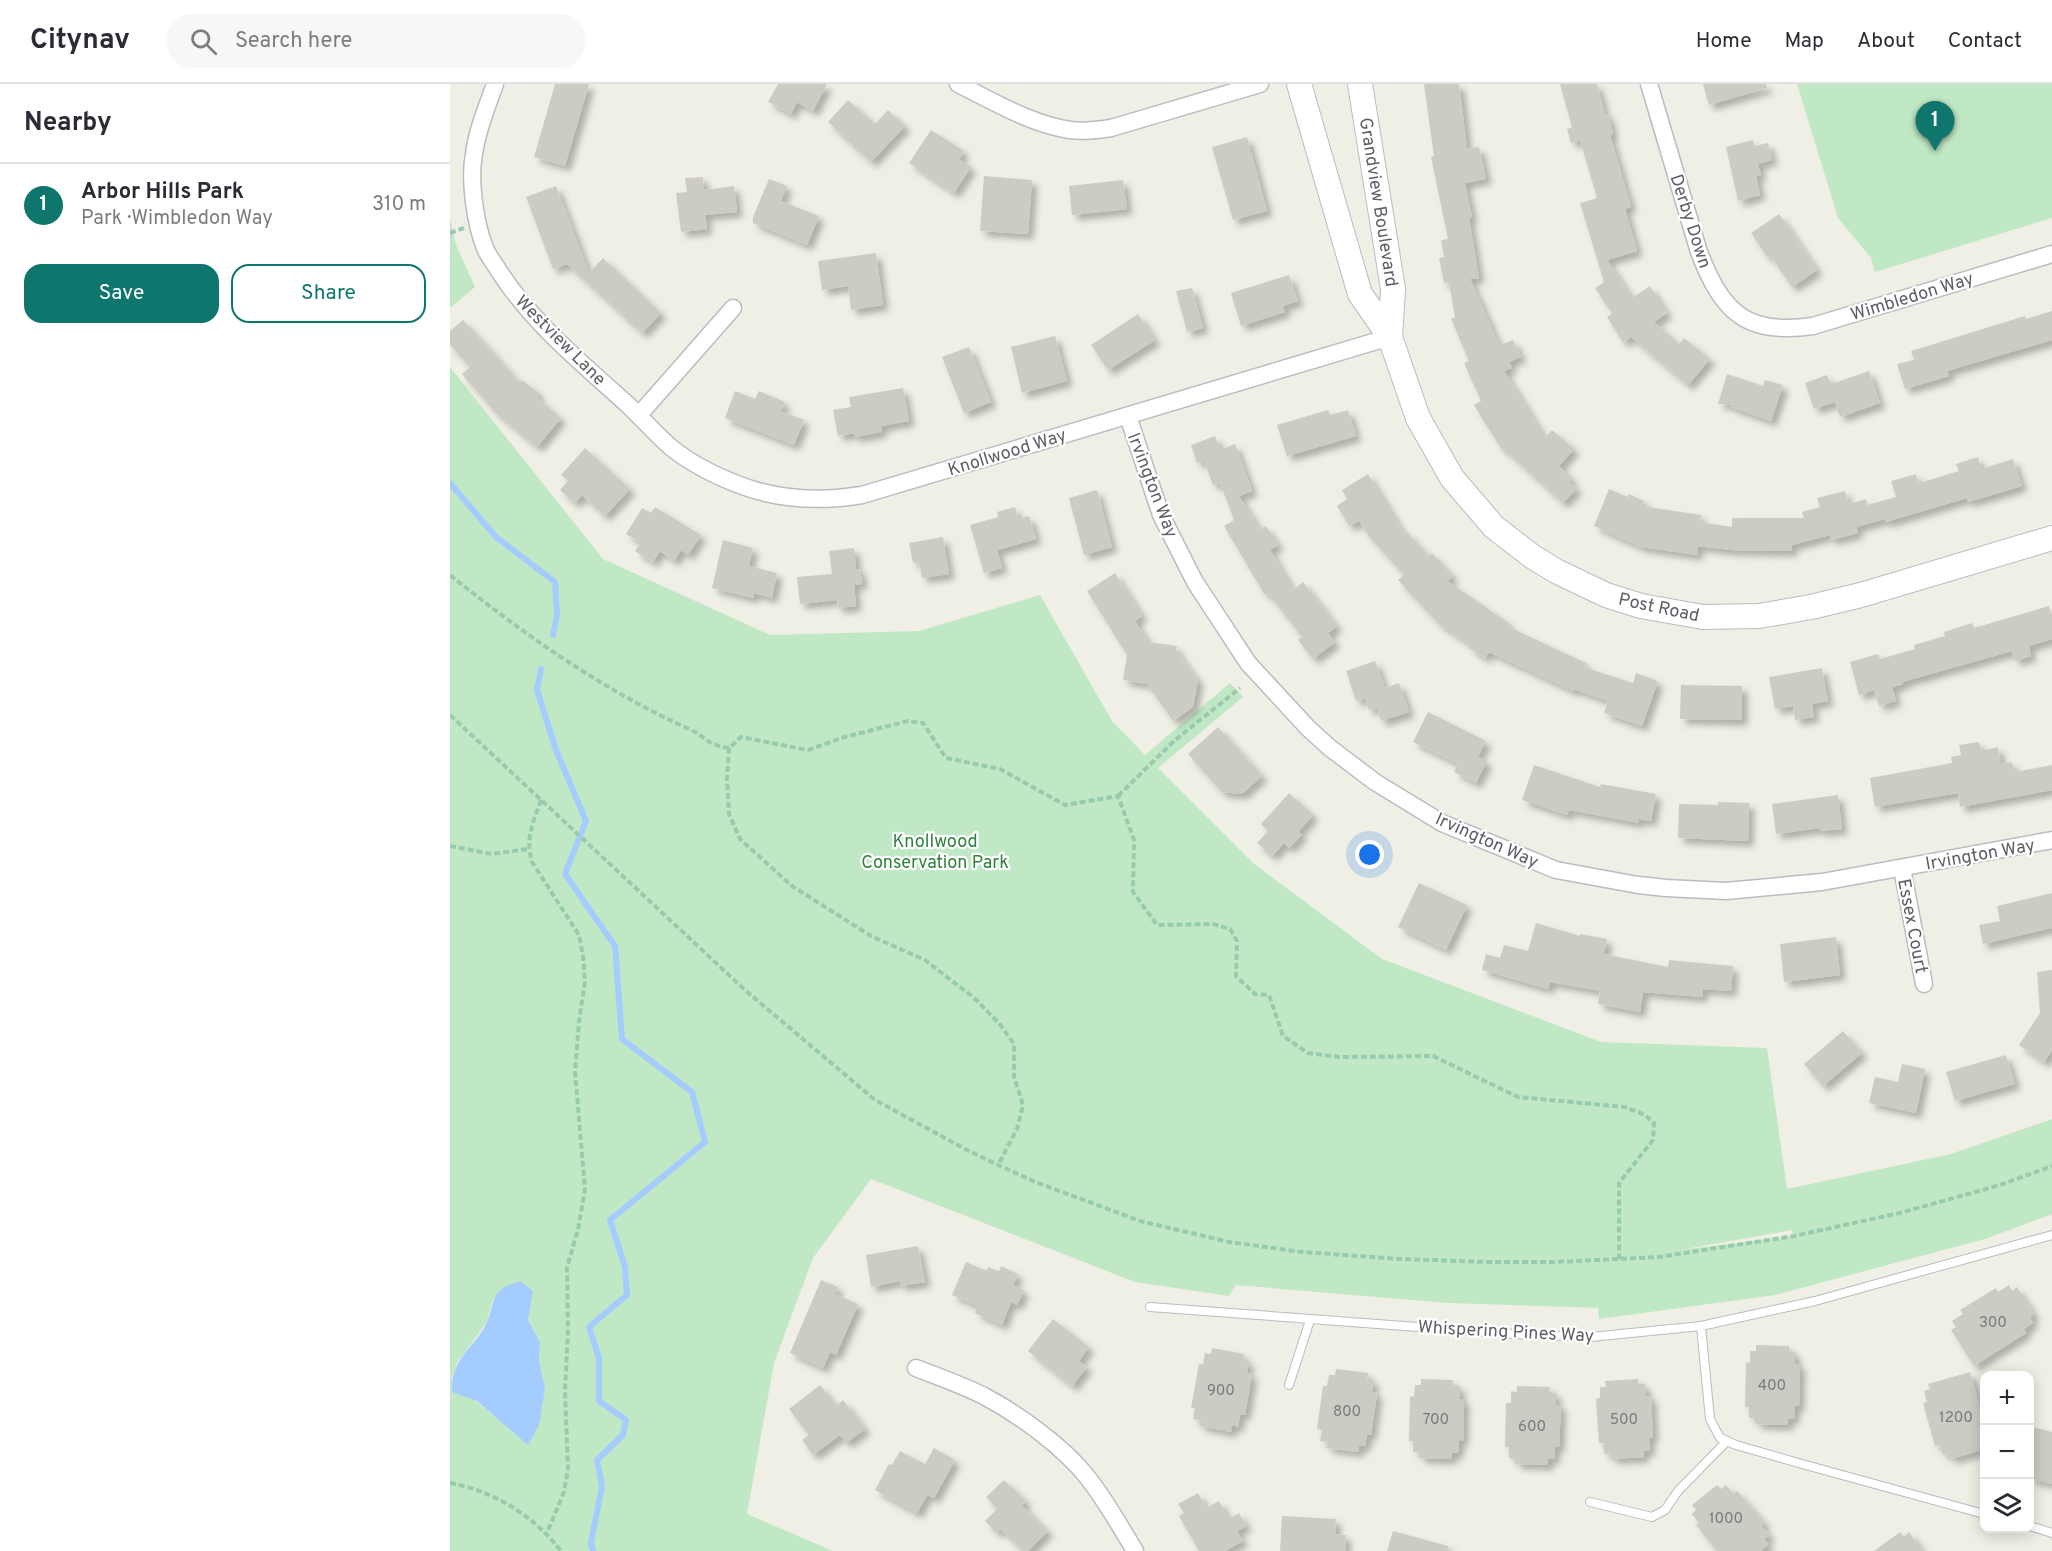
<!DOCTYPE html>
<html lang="en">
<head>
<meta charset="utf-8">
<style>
  body { margin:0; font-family:Overpass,sans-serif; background:#f7f7f7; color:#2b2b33 }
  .controls { position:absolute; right:18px; bottom:18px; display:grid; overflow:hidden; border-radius:12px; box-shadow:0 3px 15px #0003 }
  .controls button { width:54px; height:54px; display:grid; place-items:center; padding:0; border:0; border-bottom:2px solid #e1e1e2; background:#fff; color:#2b2b33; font:30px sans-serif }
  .you { position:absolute; left:920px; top:771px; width:21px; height:21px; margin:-15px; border:4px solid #fff; border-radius:50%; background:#1a73e8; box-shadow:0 0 0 9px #1a73e833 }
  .badge { display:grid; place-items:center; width:39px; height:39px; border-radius:50%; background:#0f766e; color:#fff; font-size:20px; font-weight:700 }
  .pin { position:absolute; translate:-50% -50px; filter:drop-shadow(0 2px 3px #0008) }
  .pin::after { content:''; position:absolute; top:32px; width:21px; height:18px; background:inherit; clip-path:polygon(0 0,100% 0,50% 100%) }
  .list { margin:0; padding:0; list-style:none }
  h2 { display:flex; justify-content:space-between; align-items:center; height:78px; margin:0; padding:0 24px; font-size:26px }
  h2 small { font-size:20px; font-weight:400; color:#7c7c81 }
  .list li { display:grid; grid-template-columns:39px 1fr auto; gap:18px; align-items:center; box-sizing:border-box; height:84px; padding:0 24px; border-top:2px solid #e1e1e2 }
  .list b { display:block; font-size:22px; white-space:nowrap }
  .list p { margin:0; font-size:20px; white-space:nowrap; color:#7c7c81 }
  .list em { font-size:20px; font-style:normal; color:#7c7c81 }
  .actions { display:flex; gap:12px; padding:18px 24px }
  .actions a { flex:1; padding:14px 0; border:2px solid #0f766e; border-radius:18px; text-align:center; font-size:21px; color:#0f766e }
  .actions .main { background:#0f766e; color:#fff }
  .icon { flex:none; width:33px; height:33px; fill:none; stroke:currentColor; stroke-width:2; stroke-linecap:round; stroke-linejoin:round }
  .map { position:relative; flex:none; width:1602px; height:1467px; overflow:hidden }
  header { display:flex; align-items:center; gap:36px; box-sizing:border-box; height:84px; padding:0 30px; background:#fff; border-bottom:2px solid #e1e1e2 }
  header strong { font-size:28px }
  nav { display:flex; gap:33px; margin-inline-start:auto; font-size:21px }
  .search { width:420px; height:54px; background:#f7f7f7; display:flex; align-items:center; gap:15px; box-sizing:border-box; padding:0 21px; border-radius:33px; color:#7c7c81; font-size:22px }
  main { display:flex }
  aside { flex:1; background:#fff }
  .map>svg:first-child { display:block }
  .green { fill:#c0e8c5; fill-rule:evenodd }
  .water { fill:#a5ccff }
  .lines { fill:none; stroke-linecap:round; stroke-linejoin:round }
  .stream { stroke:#a5ccff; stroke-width:6 }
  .building { fill:#cdccc4; filter:url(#shadow) }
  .lane-casing { stroke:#b9bcc1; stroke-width:10 }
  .street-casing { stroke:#b9bcc1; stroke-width:19 }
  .secondary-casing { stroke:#babcc3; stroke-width:26 }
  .path { stroke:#98caad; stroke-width:4; stroke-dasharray:6 3; stroke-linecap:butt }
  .lane { stroke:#fff; stroke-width:8 }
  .street { stroke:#fff; stroke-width:16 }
  .secondary { stroke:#fff; stroke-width:24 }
  .labels { text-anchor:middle; stroke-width:4.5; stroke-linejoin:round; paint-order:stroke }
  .number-label { font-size:15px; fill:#787a7e }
  .street-label { font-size:18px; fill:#5c5f66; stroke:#fff }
  .park-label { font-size:18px; fill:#30823e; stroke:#fff }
</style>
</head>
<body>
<header>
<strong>Citynav</strong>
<div class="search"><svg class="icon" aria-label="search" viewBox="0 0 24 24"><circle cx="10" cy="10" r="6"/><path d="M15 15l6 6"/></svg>Search here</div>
<nav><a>Home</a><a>Map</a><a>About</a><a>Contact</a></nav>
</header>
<main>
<aside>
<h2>Nearby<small></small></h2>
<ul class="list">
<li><span class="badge">1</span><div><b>Arbor Hills Park</b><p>Park · Wimbledon Way</p></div><em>310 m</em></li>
</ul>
<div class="actions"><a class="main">Save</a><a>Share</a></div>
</aside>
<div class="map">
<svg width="1602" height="1467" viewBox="0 0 1602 1467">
  <defs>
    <filter id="shadow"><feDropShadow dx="5.5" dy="5.5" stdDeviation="3" flood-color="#0004"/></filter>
  </defs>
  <rect width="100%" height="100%" fill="#f0efe5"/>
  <g class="green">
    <polygon points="1347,0 1602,0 1602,134 1425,188 1421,174 1388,134"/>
    <polygon points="0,135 6,161 25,203 0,224"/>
    <path d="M0,283L153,475L320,551L469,547L590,511L662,637L695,671L780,599L793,613L708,684L803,779L932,875L1151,958L1317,964L1337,1105L1501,1070L1602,1035V1130L1535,1155L1325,1211L1149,1235L1148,1224L998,1219L786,1201L779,1212L685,1198L421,1095L363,1174L324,1279L297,1430L383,1467H0ZM1342,1146L1343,1152L1230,1166ZM53,1204L83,1207L78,1236L90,1258L89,1275L95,1305L78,1360L1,1296L7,1279L37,1238L42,1217Z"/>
  </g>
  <path class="water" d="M70,1197L83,1207L78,1236L90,1258L89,1275L95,1305L89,1341L78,1361L27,1317L2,1308C0,1274 25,1264 37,1238C43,1226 40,1214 53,1204C57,1201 65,1199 70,1197Z"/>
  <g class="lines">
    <g class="stream">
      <polyline points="0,399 46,453 105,498 107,531 103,551"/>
      <polyline points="91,585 87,606 106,666 136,737 115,790 165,862 172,955 242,1008 255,1058 160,1136 175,1183 177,1211 139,1243 149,1274 149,1317 176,1336 173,1351 147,1376 152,1402 141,1459 143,1467"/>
    </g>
  </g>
  <g class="building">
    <polygon points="105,0 139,0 115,82 84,73"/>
    <polygon points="328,0 377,0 363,27 347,18 341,30 318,18"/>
    <polygon points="974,0 1009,0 1017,65 1029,63 1036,95 1015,99 1022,133 1019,134 1029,194 1020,195 1049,261 1063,256 1071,273 1059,278 1062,284 1054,287 1095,354 1102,346 1124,365 1109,382 1122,395 1119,398 1127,404 1113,419 1054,365 1052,366 1024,321 1031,317 1014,279 1019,277 1001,235 1005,233 999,198 994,199 989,174 994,173 991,156 998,155 981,73 984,72"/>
    <polygon points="1110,0 1147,0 1155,30 1158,30 1163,50 1160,51 1181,123 1175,125 1187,167 1157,176 1182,214 1200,202 1217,229 1204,238 1229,260 1234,254 1260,275 1238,301 1181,253 1173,258 1157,233 1162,229 1145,204 1154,198 1130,119 1147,114 1130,56 1121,59 1117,45 1122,43"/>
    <polygon points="1253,0 1316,0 1317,4 1259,21"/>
    <polygon points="398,16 425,40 438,26 455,42 421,78 378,38"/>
    <polygon points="481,46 514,67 509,75 521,83 504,109 459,79"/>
    <polygon points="797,53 817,127 783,136 762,63"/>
    <polygon points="1303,56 1304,62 1318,59 1322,76 1308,80 1311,91 1306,92 1310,111 1288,117 1276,63"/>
    <polygon points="534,92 582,96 578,150 530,147"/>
    <polygon points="253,93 254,106 284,102 287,128 255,131 257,145 231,148 226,109 237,108 235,94"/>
    <polygon points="319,95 337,102 331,117 369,132 357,161 303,139 303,133"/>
    <polygon points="673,96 677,125 622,131 619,102"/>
    <polygon points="106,102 139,189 153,174 211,229 192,249 117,180 103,185 76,113"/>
    <polygon points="1329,130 1367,186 1342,203 1320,171 1317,173 1301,149"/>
    <polygon points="426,169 433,221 401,226 398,202 372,206 368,177"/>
    <polygon points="839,191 848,217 833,222 835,228 791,242 781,209"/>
    <polygon points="742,204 753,244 737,248 726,207"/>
    <polygon points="1602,227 1602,256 1497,287 1499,292 1455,305 1447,280 1464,276 1461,267 1575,232 1576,235"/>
    <polygon points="688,230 705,256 658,286 641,261"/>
    <polygon points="13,236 70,299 72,296 89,309 86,313 111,334 87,363 45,328 12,290 20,283 0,261 0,247"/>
    <polygon points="605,252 617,297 572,309 561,263"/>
    <polygon points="519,263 541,318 514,329 492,273"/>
    <polygon points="1419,287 1430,319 1390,333 1385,318 1364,325 1355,299 1377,291 1381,300"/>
    <polygon points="1277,290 1313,302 1315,296 1333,301 1321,337 1281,323 1281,321 1268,320"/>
    <polygon points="453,304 459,337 431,342 432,348 405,353 404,349 388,352 383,326 401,323 399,313"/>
    <polygon points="285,307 305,315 309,307 335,318 331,327 354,336 344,361 275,334"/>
    <polygon points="878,326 880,331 898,326 906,352 837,372 827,341"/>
    <polygon points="765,352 770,366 785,360 802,407 789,412 810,446 816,442 828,461 820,466 843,506 853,498 887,542 878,549 885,558 863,575 848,556 852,553 818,509 815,511 774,442 784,436 770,399 763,401 754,377 747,379 741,361"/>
    <polygon points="135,364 180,405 155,432 132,411 125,419 110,406 118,397 111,391"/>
    <polygon points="1528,373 1531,385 1563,375 1572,402 1518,418 1517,414 1436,438 1435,435 1406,443 1408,449 1381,456 1380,451 1342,461 1342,467 1281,466 1248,462 1247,471 1191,463 1144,442 1159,405 1178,413 1179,410 1194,417 1192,422 1251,431 1250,438 1282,443 1282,434 1354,434 1352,428 1370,423 1367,414 1395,407 1399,420 1416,415 1417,421 1446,413 1441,397 1466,390 1469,399 1509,387 1506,380"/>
    <polygon points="918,390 954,450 957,448 978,472 982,469 1003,492 997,497 1059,539 1057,542 1136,579 1134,583 1183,599 1186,589 1208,597 1192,642 1154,629 1158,617 1124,605 1123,607 1039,568 1035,574 1019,564 1021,561 989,540 948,496 954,491 918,451 909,437 899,442 887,422 897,415 892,406"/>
    <polygon points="647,406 662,463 634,471 619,414"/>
    <polygon points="205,423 251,451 238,471 231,466 224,477 210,467 203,478 185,467 191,459 176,450 192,424 201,429"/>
    <polygon points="565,423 568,435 579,432 586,455 547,466 552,484 534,489 520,441 548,433 547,428"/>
    <polygon points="493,453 499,490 472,494 469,478 463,479 459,459"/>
    <polygon points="273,456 303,464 299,482 327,489 322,514 304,509 303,514 262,504"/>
    <polygon points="404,464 406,485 410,485 412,500 404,501 406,522 388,524 387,516 350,520 347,493 382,490 379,467"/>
    <polygon points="665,489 692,532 685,537 698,558 727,562 726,566 748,596 743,623 723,637 697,600 673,596 677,571 637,507"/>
    <polygon points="1599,522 1602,532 1602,555 1579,562 1581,572 1565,577 1562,567 1452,598 1453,600 1442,603 1446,617 1429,622 1424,606 1409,611 1400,578 1428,570 1430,575 1465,565 1464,561 1495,552 1494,548 1522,539 1524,544"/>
    <polygon points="925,577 935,604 949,599 959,628 931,637 927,624 919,626 915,614 906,617 896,587"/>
    <polygon points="1372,584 1378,617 1362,620 1364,633 1345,636 1343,622 1325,625 1319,593"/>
    <polygon points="1231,601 1292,602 1292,636 1230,635"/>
    <polygon points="978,628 1036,657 1028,673 1037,677 1026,699 1004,688 1008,680 963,658"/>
    <polygon points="768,643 812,692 792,710 772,708 738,670"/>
    <polygon points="1529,658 1531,667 1548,663 1551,680 1562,678 1564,688 1602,681 1602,706 1510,723 1508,709 1425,723 1420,694 1502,679 1501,673 1511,671 1509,661"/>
    <polygon points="1084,681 1150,703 1151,700 1206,710 1201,737 1189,735 1189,739 1119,726 1117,731 1072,716"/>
    <polygon points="839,709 863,731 848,748 852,751 839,764 834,759 822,772 807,759 818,747 811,740"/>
    <polygon points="1388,711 1392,745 1370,747 1370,744 1326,750 1322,720"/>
    <polygon points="1268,718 1299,719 1298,757 1228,754 1229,720 1268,721"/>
    <polygon points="969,799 1017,821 996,866 948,843"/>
    <polygon points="1602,809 1602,844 1533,860 1529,841 1550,837 1547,822"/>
    <polygon points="1086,839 1130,852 1130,850 1157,855 1154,870 1218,883 1219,876 1283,882 1281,907 1253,905 1252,913 1193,908 1190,928 1148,920 1150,907 1100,898 1098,905 1032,886 1036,870 1050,874 1054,861 1078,867"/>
    <polygon points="1386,853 1390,891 1334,898 1330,860"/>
    <polygon points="1602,886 1602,966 1594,978 1569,961 1590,929 1587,888"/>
    <polygon points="1393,947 1412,969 1373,1002 1354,980"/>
    <polygon points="1556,971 1565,1000 1505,1017 1496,988"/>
    <polygon points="1452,980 1475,985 1466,1029 1419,1019 1425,993 1448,998"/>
    <polygon points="468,1162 475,1198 451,1202 450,1197 421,1203 416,1171"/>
    <polygon points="516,1178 537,1187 538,1183 549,1187 551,1182 568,1190 563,1201 574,1206 567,1221 561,1218 552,1241 525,1229 528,1222 502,1211"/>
    <polygon points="371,1196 388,1203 385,1210 408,1220 386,1271 380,1268 373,1284 340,1269"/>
    <polygon points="1559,1201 1562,1207 1567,1203 1584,1230 1580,1233 1583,1239 1574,1245 1576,1249 1524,1282 1501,1246 1506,1243 1502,1237 1513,1230 1510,1226 1546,1204 1548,1208"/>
    <polygon points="603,1235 639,1263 629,1277 637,1283 622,1302 578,1267"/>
    <polygon points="1306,1261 1339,1262 1339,1268 1345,1268 1345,1280 1350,1280 1349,1322 1345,1322 1344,1335 1338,1334 1338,1341 1306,1340 1306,1334 1299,1334 1299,1323 1295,1323 1296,1278 1300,1279 1300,1267 1306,1267"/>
    <polygon points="762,1264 794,1270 793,1276 799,1277 797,1289 802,1290 795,1331 790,1330 788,1343 782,1341 781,1348 750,1342 751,1337 743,1335 745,1324 741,1324 749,1280 753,1280 755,1269 761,1270"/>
    <polygon points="886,1285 918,1289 917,1296 924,1296 922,1308 927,1309 921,1351 917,1350 915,1362 909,1362 908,1368 877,1364 878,1358 870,1357 872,1346 867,1345 873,1302 877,1302 879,1291 885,1291"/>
    <polygon points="1520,1288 1534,1337 1534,1359 1530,1360 1532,1366 1501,1375 1500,1370 1493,1371 1490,1361 1485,1362 1473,1319 1477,1318 1474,1307 1480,1305 1478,1300"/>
    <polygon points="971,1295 1003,1296 1003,1302 1010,1302 1010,1315 1014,1315 1013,1357 1009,1356 1008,1369 1002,1369 1001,1375 970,1374 970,1368 963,1368 963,1357 959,1357 960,1312 964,1313 965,1301 971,1301"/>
    <polygon points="1188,1295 1188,1300 1195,1300 1196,1312 1201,1312 1203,1354 1199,1354 1200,1366 1193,1367 1194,1373 1162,1375 1161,1369 1154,1370 1154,1359 1149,1359 1146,1315 1150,1314 1150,1303 1156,1303 1155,1297"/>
    <polygon points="370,1301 386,1322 393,1316 415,1345 396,1359 390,1351 363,1371 352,1356 359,1351 339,1325"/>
    <polygon points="1067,1302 1100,1303 1099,1308 1106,1309 1106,1321 1111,1321 1109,1363 1105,1363 1104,1375 1098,1375 1098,1381 1066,1380 1066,1375 1059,1374 1059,1363 1055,1363 1056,1319 1061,1319 1061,1307 1067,1308"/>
    <polygon points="1582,1343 1602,1348 1602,1400 1580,1395 1580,1353"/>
    <polygon points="484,1364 505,1376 484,1414 477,1411 467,1429 425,1406 439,1380 442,1381 450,1367 475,1380"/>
    <polygon points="554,1396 576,1417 572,1421 598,1447 578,1467 573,1467 550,1445 547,1449 535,1437 547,1425 536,1413"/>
    <polygon points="1267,1401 1271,1405 1276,1401 1284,1410 1287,1407 1315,1439 1311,1442 1320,1451 1314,1455 1319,1460 1311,1467 1267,1467 1246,1441 1249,1439 1242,1430 1246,1426 1242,1421"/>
    <polygon points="748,1409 756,1424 769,1417 779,1435 789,1429 796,1442 787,1447 793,1457 775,1467 749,1467 729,1432 734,1429 728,1420"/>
    <polygon points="832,1432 886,1435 885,1450 896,1451 895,1467 830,1467"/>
    <polygon points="943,1447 998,1462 998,1467 937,1467"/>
    <polygon points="1450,1448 1454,1453 1459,1448 1473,1467 1424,1467"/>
  </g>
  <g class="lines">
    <g class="lane-casing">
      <g id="lane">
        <polyline points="700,1223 1062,1250 1141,1253 1251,1242 1365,1217 1602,1151"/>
        <polyline points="1251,1242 1260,1335 1270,1354 1286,1361 1352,1380 1534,1430"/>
        <polyline points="839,1301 860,1236"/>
        <polyline points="1140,1418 1202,1433 1215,1426 1228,1407 1277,1357"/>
        <polyline points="1580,1442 1602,1449"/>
      </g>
    </g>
    <g class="street-casing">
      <g id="street">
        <path d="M45,0C37,23 27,46 24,70C19,96 25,139 35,164C38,172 45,180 49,187C83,240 132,279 178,321C193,335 207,352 223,365C242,380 264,391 287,400C327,416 369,418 412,411L940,253"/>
        <path d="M508,0C543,17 580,40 620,46C633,48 648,46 661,44L810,0"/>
        <path d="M1199,0L1249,168C1272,228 1296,252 1363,242L1602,170"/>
        <polyline points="189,331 283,224"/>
        <polyline points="678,332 711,431 745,498 798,579 858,644 880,664 925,698 992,739 1106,786 1188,801 1216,804 1276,807 1372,798 1602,756"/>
        <polyline points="1452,784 1474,900"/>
        <path d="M466,1284C489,1293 512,1301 534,1312C568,1330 614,1363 638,1394C656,1417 670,1442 685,1467"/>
      </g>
    </g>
    <g class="secondary-casing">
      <g id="secondary">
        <polyline points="849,0 910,210 940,253 968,334 1002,394 1044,443 1083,473 1106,487 1156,511 1191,522 1253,533 1309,532 1361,523 1411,511 1602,454"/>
        <polyline points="910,0 943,205 940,253"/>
      </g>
    </g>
    <g class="path">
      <polyline points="0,149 14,144"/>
      <path d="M0,491C75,551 151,605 239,645C257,653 256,661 279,664L291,653L358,666L395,653L458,637L473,639L496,674L550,685L615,721L668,712L684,756L683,808L707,841L763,840L780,845L787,857L786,892L805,910L819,911L833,952L858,969L889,973L983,972L1068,1013L1175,1023L1195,1031L1204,1039L1203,1056L1169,1099V1175"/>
      <polyline points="0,631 295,906 425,1016 517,1066 548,1081 588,1099 690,1137 779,1158 852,1168 951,1175 1037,1178 1105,1178 1209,1173 1344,1152 1450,1129 1550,1101 1602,1082"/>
      <polyline points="279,664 277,694 279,730 290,755 342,802 421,852 475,876 523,913 549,939 564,960 564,993 573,1021 567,1045 548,1081"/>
      <polyline points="668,712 725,656 790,604"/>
      <path d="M91,716C83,739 75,754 82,778L129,851L133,872L135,898L129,938L125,988L135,1105L128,1146L117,1183L118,1247L115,1306L118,1385L114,1408L97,1449"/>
      <polyline points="0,762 42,770 78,765"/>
      <path d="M0,1399C44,1407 84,1432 111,1467"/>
    </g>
    <use href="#lane" class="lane"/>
    <use href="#street" class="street"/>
    <use href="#secondary" class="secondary"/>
  </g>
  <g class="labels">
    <g class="number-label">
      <text x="1543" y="1243">300</text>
      <text x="1322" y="1306">400</text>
      <text x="771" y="1311">900</text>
      <text x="897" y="1332">800</text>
      <text x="1506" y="1338">1200</text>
      <text x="986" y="1340">700</text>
      <text x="1174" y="1340">500</text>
      <text x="1082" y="1347">600</text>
      <text x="1276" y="1439">1000</text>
    </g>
    <g class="street-label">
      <text transform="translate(929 118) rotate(81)" y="6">Grandview Boulevard</text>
      <text transform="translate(1241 137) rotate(72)" y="6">Derby Down</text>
      <text transform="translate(1462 212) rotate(-17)" y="6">Wimbledon Way</text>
      <text transform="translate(111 256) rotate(45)" y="6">Westview Lane</text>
      <text transform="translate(557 368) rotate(-17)" y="6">Knollwood Way</text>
      <text transform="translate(703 401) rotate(69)" y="6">Irvington Way</text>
      <text transform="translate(1209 523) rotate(12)" y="6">Post Road</text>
      <text transform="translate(1037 756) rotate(24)" y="6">Irvington Way</text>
      <text transform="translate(1530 770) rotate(-10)" y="6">Irvington Way</text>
      <text transform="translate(1463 842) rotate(79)" y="6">Essex Court</text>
      <text transform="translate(1056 1247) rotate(3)" y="6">Whispering Pines Way</text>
    </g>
    <g class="park-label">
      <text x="485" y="763">Knollwood<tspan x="485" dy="21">Conservation Park</tspan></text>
    </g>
  </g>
</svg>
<div class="controls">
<button>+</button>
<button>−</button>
<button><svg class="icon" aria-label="layers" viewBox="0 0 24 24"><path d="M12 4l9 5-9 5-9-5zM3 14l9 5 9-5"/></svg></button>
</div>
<div class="you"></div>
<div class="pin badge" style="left:1485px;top:67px">1</div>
</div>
</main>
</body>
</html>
